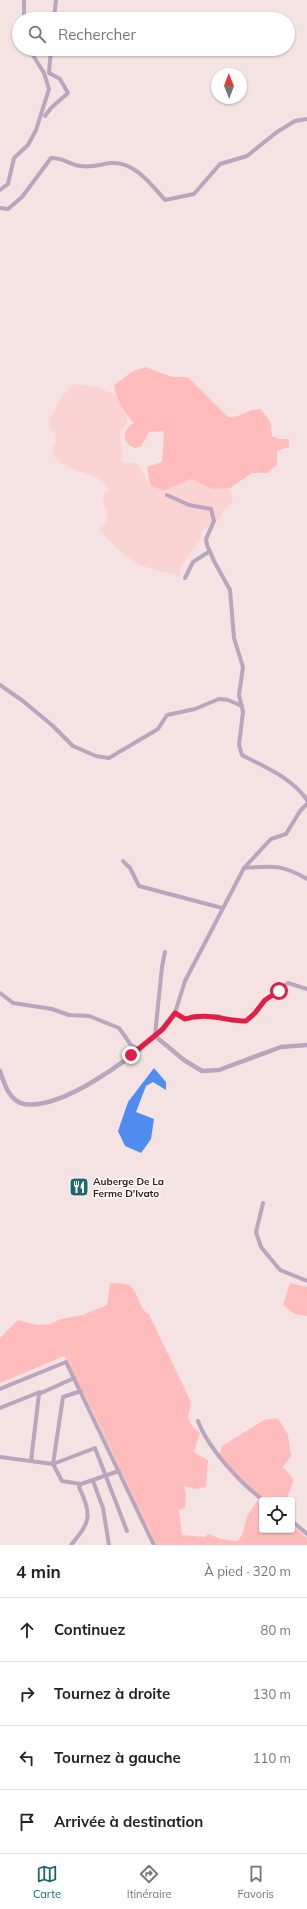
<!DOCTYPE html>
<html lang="fr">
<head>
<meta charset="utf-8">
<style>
  body { margin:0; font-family:Mulish,sans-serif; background:#f2f2f2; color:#222 }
  .controls { position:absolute; right:12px; bottom:12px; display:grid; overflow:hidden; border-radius:4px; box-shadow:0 1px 3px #0004 }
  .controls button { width:36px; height:36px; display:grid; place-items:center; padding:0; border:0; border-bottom:1px solid #e0e0e0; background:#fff; color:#222; font:20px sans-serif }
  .compass { position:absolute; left:211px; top:68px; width:36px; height:36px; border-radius:50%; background:#fff; box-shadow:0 1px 3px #0004; rotate:359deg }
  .stop { position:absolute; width:12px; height:12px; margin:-9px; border:3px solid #e11d48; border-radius:50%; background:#fff }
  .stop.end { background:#e11d48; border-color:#fff; box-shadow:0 1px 4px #0008 }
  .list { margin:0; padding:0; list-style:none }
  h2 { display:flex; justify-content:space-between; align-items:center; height:52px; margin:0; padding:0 16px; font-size:17px }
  h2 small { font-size:13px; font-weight:400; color:#767676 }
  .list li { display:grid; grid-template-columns:26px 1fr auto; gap:12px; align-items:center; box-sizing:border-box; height:64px; padding:0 16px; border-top:1px solid #e0e0e0 }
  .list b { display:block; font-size:15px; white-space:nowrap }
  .list em { font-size:13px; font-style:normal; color:#767676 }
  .icon { flex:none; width:22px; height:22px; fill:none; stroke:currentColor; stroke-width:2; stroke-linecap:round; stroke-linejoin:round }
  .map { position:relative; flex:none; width:307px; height:1545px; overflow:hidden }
  .search { position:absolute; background:#fff; box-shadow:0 1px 3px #0004; left:12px; right:12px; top:12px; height:44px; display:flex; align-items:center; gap:10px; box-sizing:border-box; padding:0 14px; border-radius:22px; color:#767676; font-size:15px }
  .sheet { height:308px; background:#fff }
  nav { display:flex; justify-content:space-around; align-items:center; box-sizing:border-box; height:56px; border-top:1px solid #e0e0e0; background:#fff; font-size:11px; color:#767676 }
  nav a { display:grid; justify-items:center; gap:2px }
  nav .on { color:#1c696d }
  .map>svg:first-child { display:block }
  .built { fill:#fad4d3 }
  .green { fill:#ffbcbb }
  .water { fill:#508df1 }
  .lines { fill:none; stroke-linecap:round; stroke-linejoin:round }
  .minor { stroke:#baa5bf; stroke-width:4 }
  .tertiary { stroke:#baa5bf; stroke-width:4.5 }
  .route { stroke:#e11d48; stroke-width:5 }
  .labels { text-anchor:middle; stroke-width:3; stroke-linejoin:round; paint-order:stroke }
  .poi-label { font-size:10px; font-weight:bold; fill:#38191a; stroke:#fff; text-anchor:start }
</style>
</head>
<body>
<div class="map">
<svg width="307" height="1545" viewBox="0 0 307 1545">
  <rect width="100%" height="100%" fill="#f4e3e2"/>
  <polygon class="built" points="73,384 96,387 115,394 127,417 127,423 120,431 123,463 133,463 138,465 150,485 163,491 191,479 212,489 230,488 233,502 224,509 219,520 202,530 201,539 181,566 179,576 139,565 121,552 99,530 106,523 107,513 102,498 109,489 97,477 72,469 59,462 52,453 56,440 55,433 50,430 49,420 61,398"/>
  <g class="green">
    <path d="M146,367L172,377H188L228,417C242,418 246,409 261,409L271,423L272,436L279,439H289V447L277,451V465L267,473H252L230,488L212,489L191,479L163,491L150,485L147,467L162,462C162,452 165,441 163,431L149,432L141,447L135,448C121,443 122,429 134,423C125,414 115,398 114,385L133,371Z"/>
    <path d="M110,1283C115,1283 124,1283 129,1285C139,1291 138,1309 149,1314L191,1402L188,1418L193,1427L200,1433L194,1452L208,1460L206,1487L195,1489L184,1486L186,1495L185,1508L179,1510L182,1535L205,1537L208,1534L221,1539L238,1541L243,1533L247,1516L258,1500L262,1503V1530H292V1525L307,1538V1545H156C152,1538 151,1528 146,1523L94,1414L64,1356L0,1383V1338L18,1320L37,1325L50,1324L61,1319L83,1315L107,1305Z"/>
    <polygon points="290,1283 307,1287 307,1316 295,1314 283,1305"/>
    <polygon points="278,1418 288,1435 291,1456 283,1467 294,1480 286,1500 264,1500 240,1483 219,1457 222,1446 264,1420"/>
  </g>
  <polygon class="water" points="154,1068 166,1082 166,1090 153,1082 146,1086 136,1112 154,1119 151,1139 141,1153 125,1146 118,1131 128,1102"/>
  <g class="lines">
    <g class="minor">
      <polyline points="24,0 24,19"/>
      <polyline points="54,19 56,0"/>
      <polyline points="45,116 51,108 68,93 60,79 49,73 51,49"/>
      <polyline points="0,190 8,184 14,158 28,145 36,130 49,89 44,73 29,49"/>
      <path d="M0,208L8,209L22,197L51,158C65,158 70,165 81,166C92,168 101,164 111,163C134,161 151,184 165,200L194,194L220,164L247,156L277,132L295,121L307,119"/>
      <path d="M167,495L189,505L211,509L214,521L206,539L207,545L214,561L230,590L234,638L243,667L239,695L243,712L239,745L242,755C266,768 291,777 307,800"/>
      <polyline points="185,578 193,562 210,551"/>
      <polyline points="0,685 23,701 53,726 73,746 96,756 109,758 158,729 167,715 195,709 219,699 228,700 242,706"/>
      <polyline points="123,861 130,868 139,886 222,908"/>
      <path d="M244,868C272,866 282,864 307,879"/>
      <polyline points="0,993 13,1003 52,1009 69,1015 89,1016 119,1028 131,1045 140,1050"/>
      <polyline points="175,1013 185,1019 196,1016 218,1016 232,1021 246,1021 255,1013 265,1000 288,983 307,989"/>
      <polyline points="155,1035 162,967 165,952"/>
      <polyline points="155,1036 175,1013 185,981 244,868 271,839 286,834 300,811 307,804"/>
      <polyline points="263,1203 256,1232 261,1247 280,1270 307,1281"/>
      <polyline points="0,1389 66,1362 154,1545"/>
      <polyline points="81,1391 63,1397 53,1464 62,1481 81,1484 119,1471"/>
      <polyline points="0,1408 40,1392"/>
      <path d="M198,1421C208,1448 240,1483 263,1500"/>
      <polyline points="0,1457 53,1464 95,1448 127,1531"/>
      <polyline points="31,1461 39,1394 74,1378"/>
      <polyline points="93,1481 103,1508 109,1545"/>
      <polyline points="292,1521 307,1534"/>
      <path d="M71,1545C90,1522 93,1516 79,1487L81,1484"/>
    </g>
    <path class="tertiary" d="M0,1071C4,1083 9,1101 24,1104C62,1110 128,1060 155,1036L184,1060L202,1071L219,1070L281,1047L307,1045"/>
  </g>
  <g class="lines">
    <path class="route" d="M131,1055L163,1029L175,1013L185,1019C206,1012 225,1021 246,1021L255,1013L265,1000L279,991"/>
  </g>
  <defs>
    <g id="restaurant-square" transform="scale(1)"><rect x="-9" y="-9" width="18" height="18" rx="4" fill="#1c696d" stroke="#fff"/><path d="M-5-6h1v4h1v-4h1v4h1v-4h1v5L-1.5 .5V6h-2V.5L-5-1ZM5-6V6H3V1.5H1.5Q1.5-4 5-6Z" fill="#fff"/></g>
  </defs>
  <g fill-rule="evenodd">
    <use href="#restaurant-square" x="79" y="1187"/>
  </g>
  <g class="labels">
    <g class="poi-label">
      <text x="93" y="1185">Auberge De La<tspan x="93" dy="12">Ferme D'Ivato</tspan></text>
    </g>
  </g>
</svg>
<div class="controls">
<button><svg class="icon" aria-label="locate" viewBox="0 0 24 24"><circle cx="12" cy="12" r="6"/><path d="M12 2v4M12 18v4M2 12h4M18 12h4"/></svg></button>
</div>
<svg class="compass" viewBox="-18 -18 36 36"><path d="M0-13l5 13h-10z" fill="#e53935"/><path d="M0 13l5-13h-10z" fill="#767676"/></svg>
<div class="stop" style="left:279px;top:991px"></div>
<div class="stop end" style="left:131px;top:1055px"></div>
<div class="search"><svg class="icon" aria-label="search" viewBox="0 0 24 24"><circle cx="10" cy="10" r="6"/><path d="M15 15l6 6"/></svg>Rechercher</div>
</div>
<section class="sheet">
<h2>4 min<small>À pied · 320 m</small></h2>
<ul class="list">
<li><svg class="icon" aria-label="ahead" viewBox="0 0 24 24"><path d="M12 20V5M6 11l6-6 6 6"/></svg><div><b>Continuez</b></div><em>80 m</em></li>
<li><svg class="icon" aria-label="right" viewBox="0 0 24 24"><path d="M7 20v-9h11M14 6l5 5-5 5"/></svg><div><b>Tournez à droite</b></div><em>130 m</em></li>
<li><svg class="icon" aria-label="left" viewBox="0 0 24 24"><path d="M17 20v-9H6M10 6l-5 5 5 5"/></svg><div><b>Tournez à gauche</b></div><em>110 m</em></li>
<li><svg class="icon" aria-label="arrive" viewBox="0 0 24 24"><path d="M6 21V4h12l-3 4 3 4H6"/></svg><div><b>Arrivée à destination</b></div></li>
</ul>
</section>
<nav>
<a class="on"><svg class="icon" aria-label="map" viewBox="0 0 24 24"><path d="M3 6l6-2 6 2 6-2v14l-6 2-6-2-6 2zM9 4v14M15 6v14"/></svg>Carte</a>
<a><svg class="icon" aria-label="directions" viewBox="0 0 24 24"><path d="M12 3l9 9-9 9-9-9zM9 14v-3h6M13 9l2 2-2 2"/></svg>Itinéraire</a>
<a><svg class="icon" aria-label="saved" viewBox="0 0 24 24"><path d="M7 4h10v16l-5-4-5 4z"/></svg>Favoris</a>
</nav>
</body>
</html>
